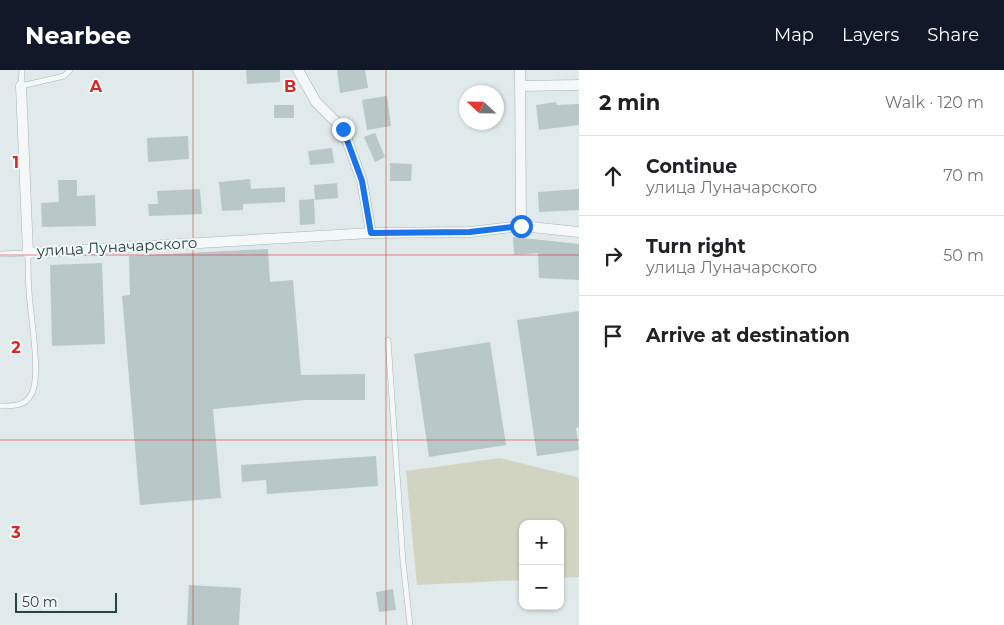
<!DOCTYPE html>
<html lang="en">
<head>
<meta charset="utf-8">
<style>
  body { margin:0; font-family:Montserrat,sans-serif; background:#f2f2f2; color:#202124 }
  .controls { position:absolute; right:15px; bottom:15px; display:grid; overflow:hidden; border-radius:10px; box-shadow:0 1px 4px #0004 }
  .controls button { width:45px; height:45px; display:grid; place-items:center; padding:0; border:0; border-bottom:1px solid #e0e0e0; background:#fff; color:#202124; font:25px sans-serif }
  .compass { position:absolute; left:459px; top:15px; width:45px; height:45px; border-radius:50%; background:#fff; box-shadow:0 1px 4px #0004; rotate:292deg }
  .scale { position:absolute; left:15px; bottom:12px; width:102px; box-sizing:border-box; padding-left:5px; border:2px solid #294242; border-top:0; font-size:14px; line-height:18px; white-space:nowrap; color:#294242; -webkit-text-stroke:4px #f1f7f7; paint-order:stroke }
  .stop { position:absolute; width:15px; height:15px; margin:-11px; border:4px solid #1a73e8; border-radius:50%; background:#fff }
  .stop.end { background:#1a73e8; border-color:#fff; box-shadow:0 1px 5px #0008 }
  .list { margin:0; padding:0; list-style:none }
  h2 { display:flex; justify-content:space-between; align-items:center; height:65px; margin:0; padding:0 20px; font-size:21px }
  h2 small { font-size:16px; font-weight:400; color:#757577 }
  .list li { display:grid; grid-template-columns:32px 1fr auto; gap:15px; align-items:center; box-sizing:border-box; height:80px; padding:0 20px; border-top:1px solid #e0e0e0 }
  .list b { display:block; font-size:19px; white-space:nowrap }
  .list p { margin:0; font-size:16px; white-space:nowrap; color:#757577 }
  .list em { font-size:16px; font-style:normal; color:#757577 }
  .icon { flex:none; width:28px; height:28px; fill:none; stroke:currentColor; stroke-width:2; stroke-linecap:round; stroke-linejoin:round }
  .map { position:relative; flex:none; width:579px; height:555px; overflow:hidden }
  header { display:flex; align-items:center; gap:30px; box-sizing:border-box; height:70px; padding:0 25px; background:#111827; color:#fff }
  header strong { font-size:24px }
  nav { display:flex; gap:28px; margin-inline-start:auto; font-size:18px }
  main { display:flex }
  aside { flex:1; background:#fff }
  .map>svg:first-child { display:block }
  .green { fill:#d2d4c2 }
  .building { fill:#b8c7c7 }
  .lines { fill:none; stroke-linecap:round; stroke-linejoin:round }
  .service-casing { stroke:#a6b4b4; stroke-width:6 }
  .minor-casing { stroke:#a6b4b4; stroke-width:11 }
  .service { stroke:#f4f8f8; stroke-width:5 }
  .minor { stroke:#f4f8f8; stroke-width:10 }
  .route { stroke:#1a73e8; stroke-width:6 }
  .grid { fill:none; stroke:#d62828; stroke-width:1; stroke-opacity:0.55 }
  .labels { text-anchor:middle; stroke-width:4; stroke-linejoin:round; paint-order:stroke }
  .street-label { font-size:15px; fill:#294242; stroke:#f1f7f7 }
  .grid-label { font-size:16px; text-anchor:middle; font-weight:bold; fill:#d62828; stroke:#f1f7f7; stroke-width:4; stroke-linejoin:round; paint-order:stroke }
</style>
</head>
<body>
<header>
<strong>Nearbee</strong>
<nav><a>Map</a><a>Layers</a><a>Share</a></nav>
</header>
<main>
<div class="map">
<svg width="579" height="555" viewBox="0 0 579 555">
  <rect width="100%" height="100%" fill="#e1eaea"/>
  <polygon class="green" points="500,388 577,407 579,410 579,507 560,508 560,454 523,454 523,510 417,515 406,401"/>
  <g class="building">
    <polygon points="246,0 280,0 280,12 247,14"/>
    <polygon points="337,0 365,0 368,18 340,23"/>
    <polygon points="387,26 391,56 367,60 362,30"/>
    <polygon points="556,32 557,35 579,34 579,55 539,60 536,35"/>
    <rect x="274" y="35" width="20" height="13"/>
    <polygon points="375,63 385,87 375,92 364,67"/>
    <polygon points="188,66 189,89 148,92 147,68"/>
    <polygon points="332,78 334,93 310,95 308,81"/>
    <polygon points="390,93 412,94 411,111 390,111"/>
    <polygon points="250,109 251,119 285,117 285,132 243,134 243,140 222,141 219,112"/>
    <polygon points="58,110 77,110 77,126 95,125 96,156 42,157 41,133 59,132"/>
    <polygon points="337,113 338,128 315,130 314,115"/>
    <polygon points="200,119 202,144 149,146 148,134 158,134 157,121"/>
    <polygon points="579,119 579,140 539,142 538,122"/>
    <polygon points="314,129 315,154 300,155 299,130"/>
    <polygon points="513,167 579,174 579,210 539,208 538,183 514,185"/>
    <polygon points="268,179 270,212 293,210 301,305 365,304 365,330 307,330 213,339 221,428 140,435 122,226 130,225 129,186"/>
    <polygon points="102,193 105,274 52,276 50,195"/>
    <polygon points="579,241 579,357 576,358 579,380 537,386 517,250"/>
    <polygon points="490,272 506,375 429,387 414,284"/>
    <polygon points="376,386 378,416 267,424 266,410 242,412 241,395"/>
    <polygon points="189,515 241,518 239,555 187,555"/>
    <polygon points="393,519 396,540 379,542 376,522"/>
  </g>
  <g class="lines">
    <g class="service-casing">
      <g id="service">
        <polyline points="22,0 21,16 64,6 70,0"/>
        <path d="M0,184L28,183C28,195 28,209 29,221C30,244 42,308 31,325C24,337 12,336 0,336"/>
        <polyline points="388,270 403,492 410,555"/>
      </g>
    </g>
    <g class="minor-casing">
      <g id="minor">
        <polyline points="298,0 316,32 343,59 362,111 371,163"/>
        <polyline points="520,0 521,156"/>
        <polyline points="21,16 28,183 371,163 470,162 521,156 579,162"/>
        <polyline points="520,16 579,15"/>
      </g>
    </g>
    <use href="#service" class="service"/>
    <use href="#minor" class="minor"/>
  </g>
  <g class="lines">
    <polyline class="route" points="343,59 362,111 371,163 470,162 521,156"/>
  </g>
  <path class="grid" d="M193,0V555M386,0V555M0,185H579M0,370H579"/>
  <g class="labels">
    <g class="street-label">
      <text transform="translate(117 177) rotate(-3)" y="5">улица Луначарского</text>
    </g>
  </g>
  <g class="grid-label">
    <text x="96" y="22">A</text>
    <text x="290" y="22">B</text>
    <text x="16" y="98">1</text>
    <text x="16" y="283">2</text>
    <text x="16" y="468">3</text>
  </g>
</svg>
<div class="controls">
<button>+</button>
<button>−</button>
</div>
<svg class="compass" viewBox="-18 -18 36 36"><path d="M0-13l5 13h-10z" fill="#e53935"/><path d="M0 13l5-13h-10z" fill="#757577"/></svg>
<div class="scale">50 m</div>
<div class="stop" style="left:521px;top:156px"></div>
<div class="stop end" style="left:343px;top:59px"></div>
</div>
<aside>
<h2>2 min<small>Walk · 120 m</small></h2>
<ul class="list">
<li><svg class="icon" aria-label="ahead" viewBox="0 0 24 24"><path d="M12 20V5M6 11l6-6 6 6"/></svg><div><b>Continue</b><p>улица Луначарского</p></div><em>70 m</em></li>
<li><svg class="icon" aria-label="right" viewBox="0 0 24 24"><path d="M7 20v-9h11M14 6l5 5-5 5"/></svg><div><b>Turn right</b><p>улица Луначарского</p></div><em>50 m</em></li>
<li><svg class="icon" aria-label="arrive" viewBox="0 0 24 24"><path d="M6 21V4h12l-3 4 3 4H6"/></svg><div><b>Arrive at destination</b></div></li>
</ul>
</aside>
</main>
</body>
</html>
